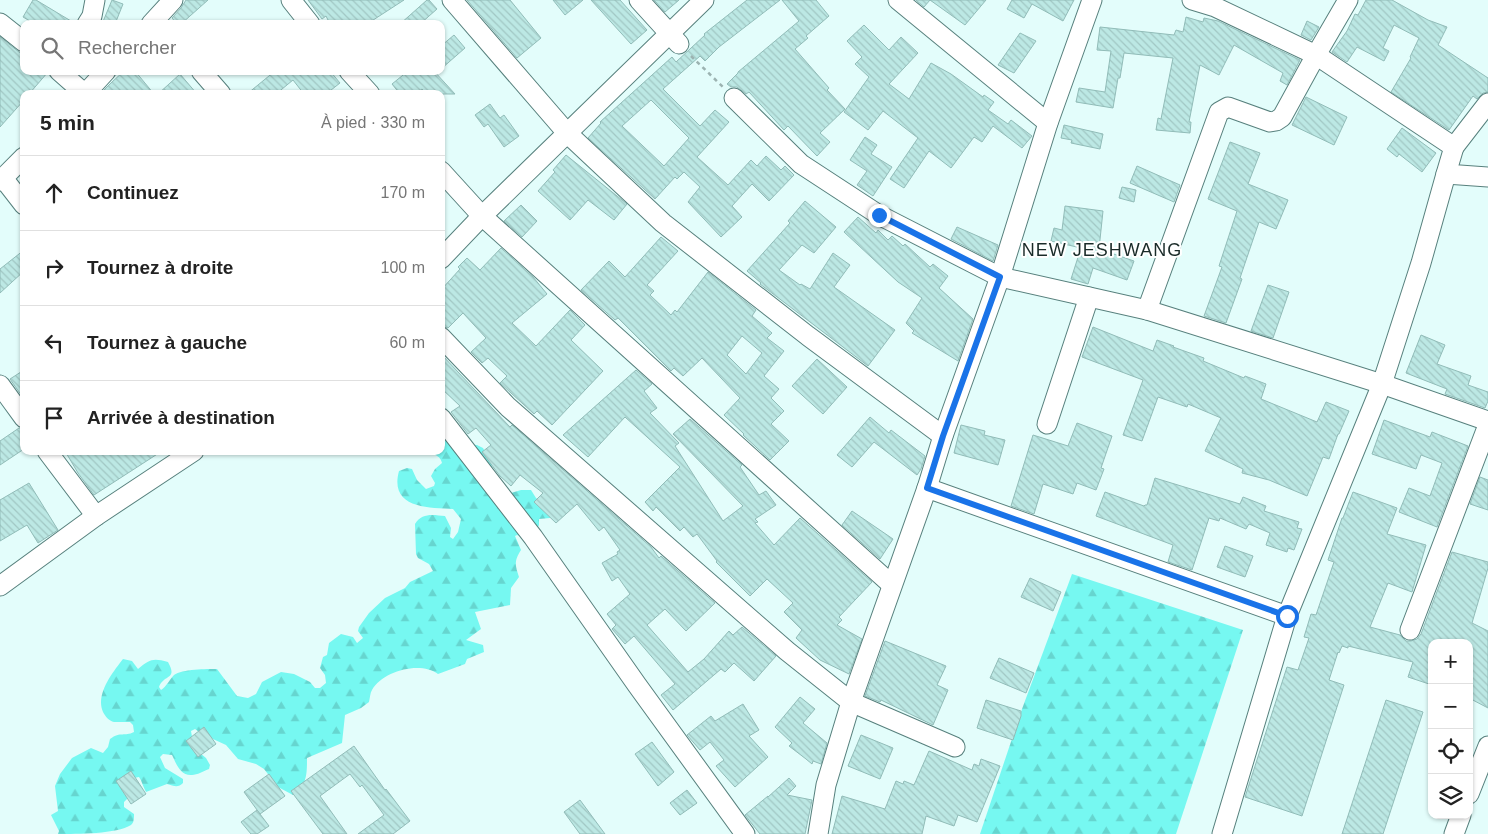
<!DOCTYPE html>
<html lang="fr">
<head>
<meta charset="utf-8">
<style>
  body { margin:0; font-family:Arial,sans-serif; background:#f6f6f6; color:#222 }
  .controls { position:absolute; right:15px; bottom:15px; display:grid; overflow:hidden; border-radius:10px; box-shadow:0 1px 4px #0004 }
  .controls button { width:45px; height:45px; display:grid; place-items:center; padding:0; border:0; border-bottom:1px solid #e0e0e0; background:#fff; color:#222; font:25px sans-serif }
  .stop { position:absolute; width:15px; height:15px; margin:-11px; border:4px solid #1a73e8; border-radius:50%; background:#fff }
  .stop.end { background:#1a73e8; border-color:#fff; box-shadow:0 1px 5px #0008 }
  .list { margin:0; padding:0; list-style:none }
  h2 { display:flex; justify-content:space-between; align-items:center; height:65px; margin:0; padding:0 20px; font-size:21px }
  h2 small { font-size:16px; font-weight:400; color:#767676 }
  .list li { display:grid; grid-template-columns:32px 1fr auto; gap:15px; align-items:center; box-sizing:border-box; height:75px; padding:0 20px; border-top:1px solid #e0e0e0 }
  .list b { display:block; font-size:19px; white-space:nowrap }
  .list em { font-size:16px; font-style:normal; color:#767676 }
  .icon { flex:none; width:28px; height:28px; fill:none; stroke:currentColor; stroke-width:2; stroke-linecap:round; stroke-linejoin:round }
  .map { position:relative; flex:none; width:1488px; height:834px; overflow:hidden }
  .search { position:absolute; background:#fff; box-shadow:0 1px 4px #0004; left:20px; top:20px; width:425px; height:55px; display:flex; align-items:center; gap:12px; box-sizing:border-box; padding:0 18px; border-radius:10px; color:#767676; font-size:19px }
  .panel { position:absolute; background:#fff; box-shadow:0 1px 4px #0004; left:20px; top:90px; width:425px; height:365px; border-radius:10px }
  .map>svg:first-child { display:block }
  .forest { fill:url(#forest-firs) }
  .building { fill:url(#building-back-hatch); stroke:#91bcb8; fill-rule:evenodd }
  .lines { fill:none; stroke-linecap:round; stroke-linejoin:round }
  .minor-casing { stroke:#57807d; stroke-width:21 }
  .path { stroke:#9cb3b1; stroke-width:2.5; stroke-dasharray:4 4; stroke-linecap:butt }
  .minor { stroke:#fff; stroke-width:19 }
  .route { stroke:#1a73e8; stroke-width:6 }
  .labels { text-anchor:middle; stroke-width:4; stroke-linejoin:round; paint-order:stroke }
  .neighbourhood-label { font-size:18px; letter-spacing:1px; fill:#1a2b29; stroke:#fff }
</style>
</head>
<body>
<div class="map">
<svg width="1488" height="834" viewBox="0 0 1488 834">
  <defs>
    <pattern id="forest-firs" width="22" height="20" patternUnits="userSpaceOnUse" patternTransform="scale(1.25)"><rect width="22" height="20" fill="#76f8f1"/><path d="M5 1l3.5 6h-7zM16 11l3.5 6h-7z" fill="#66d5cf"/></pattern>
    <pattern id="building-back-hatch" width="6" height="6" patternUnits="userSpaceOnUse" patternTransform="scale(1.25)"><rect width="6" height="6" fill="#bce8e4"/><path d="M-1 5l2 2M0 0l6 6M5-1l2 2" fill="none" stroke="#a1c7c4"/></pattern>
  </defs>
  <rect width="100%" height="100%" fill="#e3fdfb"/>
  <g class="forest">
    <path d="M441,428L461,444L477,445L483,448L490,461L498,484L511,493L521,490H531L536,498L551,508V514L550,518L539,519V525L534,535L523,537L517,535L515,536L521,550C514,561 515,565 519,577L511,588L510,605L475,612L481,629L466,640L483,645L484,652L467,659L465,664L438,674C420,661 383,671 372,690C370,693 370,698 369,702L361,708L345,715L342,743L307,758C307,774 307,786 293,795L278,787L264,769L256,764L238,759L226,745L202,734L195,729L191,731L194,748L206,758L210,765L209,769C204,771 197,775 192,775C180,776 176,763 172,755L163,754L160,757L165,768L183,779V783C178,788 174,786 167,784L146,792C143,787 142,781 139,777L134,778L130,796L124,802V807L134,814C134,818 134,823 131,825C117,834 77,834 58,834L59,831L51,815L58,811L55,786L60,774L72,758L91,748L103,753L108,747L110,739C121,731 124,737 134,732L133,725L130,722C125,722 119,722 114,722C109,721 105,716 103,712C95,694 113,672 123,659L132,661L138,669C150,659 153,658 168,662C178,680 164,674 159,687L161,690C167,686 169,680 174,675C182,669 207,669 217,669L237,696L248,698L256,694L262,682L281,672L294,674L310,682L315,688H320L326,683L325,675L320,668L323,657L327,655L329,643L341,634L353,637L357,643L363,638L358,631L359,627L369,613L385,598L405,588L410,582L433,571L429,564L418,558L416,554L415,524C422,512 434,515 445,516L451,528L450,537L453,539L458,532L461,519L453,509C427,508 389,508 399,471L407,468L412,469L417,480L426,489L434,486L435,483L431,476L435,469L442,463C440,453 429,454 421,451H441Z"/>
    <polygon points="1072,574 1243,630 1176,834 980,834 1022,709"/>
  </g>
  <g class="building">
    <polygon points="33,0 36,0 76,24 35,24 23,17"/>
    <polygon points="112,0 123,4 115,24 102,24"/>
    <polygon points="186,0 208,0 181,24 177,24 172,18 181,8"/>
    <polygon points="308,0 404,0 367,24 330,24 326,16 322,19"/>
    <polygon points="427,0 429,0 437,9 420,24 400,24"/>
    <polygon points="467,0 510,0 541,38 517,58"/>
    <polygon points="553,0 583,0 565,15"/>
    <polygon points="591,0 620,0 647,30 631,44"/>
    <polygon points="654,0 679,0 665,12"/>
    <path d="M747,0H780L719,47L705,61L700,56L663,89L700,126L715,110L729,122L697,157L728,185L751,160L757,166L766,156L781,170L785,166L794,175L769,201L752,184L732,206L742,217L721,237L688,202L700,187L684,172L677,179L675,177L655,199L588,138L601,123L600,122L672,57L676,62L705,35L704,34ZM651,100L689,138L664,166L622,126Z"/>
    <polygon points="782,0 816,0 829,16 806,36 808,38 795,49 829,88 827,90 845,109 820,133 830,142 817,156 788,126 784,130 749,92 746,94 737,87 731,87 727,84 738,73 738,72 799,21"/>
    <polygon points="916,0 986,0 965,25 930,0 924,7"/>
    <polygon points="1012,0 1074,0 1063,21 1032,4 1024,18 1007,9"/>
    <polygon points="1366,0 1392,0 1428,20 1447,27 1438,45 1488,78 1488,92 1483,93 1477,99 1473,96 1449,130 1391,92 1411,58 1410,57 1419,38 1394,25 1383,48 1389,51 1384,61 1357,47 1347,62 1332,52 1347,31 1355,14 1358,15"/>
    <polygon points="1186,17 1203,22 1204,18 1218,21 1300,60 1287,85 1280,81 1283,73 1234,45 1219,75 1200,65 1189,122 1191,122 1190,133 1156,130 1158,118 1161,119 1173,58 1124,53 1120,78 1118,78 1113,108 1076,102 1079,88 1105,92 1111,51 1097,50 1100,27 1174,35 1176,30 1183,32"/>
    <polygon points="1307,21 1319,27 1311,40 1301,35"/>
    <polygon points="864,25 889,50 901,37 918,53 889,84 909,99 931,63 951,74 983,97 984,95 994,102 988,110 1008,124 1011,120 1032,136 1022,148 993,126 982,142 974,137 951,168 929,151 904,188 890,179 918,138 883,111 868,130 844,112 869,77 855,64 862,57 847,41"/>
    <polygon points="1020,33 1036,41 1014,73 998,65"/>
    <polygon points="454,35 465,48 441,69 441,46"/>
    <polygon points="0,37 24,56 24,71 48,71 48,72 29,94 24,94 24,100 0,127"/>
    <polygon points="124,71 135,71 154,94 100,94 112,82"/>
    <polygon points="275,71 330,71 340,83 326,94 304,94 293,80 276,94 247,94"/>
    <polygon points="408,71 434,71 455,94 427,94 422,89 416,94 400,94 392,84"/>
    <polygon points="180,74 197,94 158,94"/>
    <polygon points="1306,97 1347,117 1334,145 1292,125"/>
    <polygon points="490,104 500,118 504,115 519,136 504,147 488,124 484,127 475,115"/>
    <polygon points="1064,125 1103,134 1100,149 1071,143 1072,140 1061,138"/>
    <polygon points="1402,128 1436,153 1422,172 1399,154 1397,157 1387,149"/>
    <polygon points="865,137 877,145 871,154 892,167 873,196 857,185 867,171 850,160"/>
    <polygon points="1230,142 1260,153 1248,184 1288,200 1276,229 1259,222 1240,278 1242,279 1226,323 1204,316 1222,267 1219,266 1237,211 1208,199"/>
    <polygon points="566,155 627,204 614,220 588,200 570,220 538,191 555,172 553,170"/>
    <polygon points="1137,166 1180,185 1174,202 1130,183"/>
    <polygon points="1122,187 1136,190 1134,202 1119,198"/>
    <polygon points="805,201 836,227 814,253 802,245 779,270 800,285 801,284 810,289 833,253 850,265 834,287 895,330 868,366 760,284 761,283 747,271 790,223 788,221"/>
    <polygon points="521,205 537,221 522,237 504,221"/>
    <polygon points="1065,206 1103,211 1099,249 1134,261 1127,280 1093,268 1088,284 1071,279 1081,248 1051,241 1054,228 1062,230"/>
    <polygon points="858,217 876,233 878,230 888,240 892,236 903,246 905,244 930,267 933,264 948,276 939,288 973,319 958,361 912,333 914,331 906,323 922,298 898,282 844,232"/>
    <polygon points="957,227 998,245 993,261 951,239"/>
    <path d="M661,237L678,251L647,285L654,291L650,295L671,315L675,310L677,312L708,272L756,310L752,316L772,333L767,338L784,351L764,376L779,389L771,398L784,411L771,424L789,441L770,460L743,435L744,434L724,415L740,398L702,358L683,376L674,368L671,371L618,318L615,320L581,290L609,261L625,277ZM742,336L762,353L746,374L727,355Z"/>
    <polygon points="501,248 533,277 547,294 512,323 536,346 570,310 585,325 571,340 603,371 552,425 537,411 534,414 500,383 507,376 488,358 482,363 471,352 486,338 463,313 448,328 441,326 441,290 460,269 458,267 467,258 480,270"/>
    <polygon points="24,250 24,271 0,293 0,269"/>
    <polygon points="1268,285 1289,292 1273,338 1251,331"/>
    <polygon points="1093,327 1153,351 1157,340 1174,346 1173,347 1204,358 1203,361 1244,378 1245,376 1266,384 1261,399 1317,422 1326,402 1349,411 1339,434 1338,434 1329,459 1323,457 1307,496 1269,480 1242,473 1243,469 1205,451 1221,418 1188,404 1187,407 1158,397 1142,441 1123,435 1143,380 1082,357"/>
    <polygon points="1421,335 1445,345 1437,364 1471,376 1468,385 1488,392 1488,401 1485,408 1445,394 1447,389 1406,373"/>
    <polygon points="441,354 510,427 512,425 651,547 659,558 661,556 715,603 686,631 665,609 647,625 688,672 704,659 729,631 733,635 742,627 776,656 754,681 734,663 725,672 721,669 673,710 661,695 675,684 634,636 625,644 612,629 616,625 607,614 630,594 618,577 612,581 602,563 618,554 617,552 620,550 604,527 599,531 577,504 556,523 534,502 543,493 520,475 511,486 500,476 482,452 491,445 476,428 468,434 451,412 460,406 441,388"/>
    <polygon points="817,359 847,387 823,414 792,386"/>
    <polygon points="24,370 24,399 10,379"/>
    <polygon points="636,370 652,384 644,391 657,408 650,413 679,443 675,446 723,521 743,506 673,434 690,419 742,465 740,467 759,495 766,491 776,505 755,519 758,522 755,523 774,545 800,518 872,582 839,617 842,620 837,625 862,639 849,674 820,660 796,638 802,630 784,612 793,603 767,579 750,596 716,562 717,561 697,534 693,537 684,527 680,531 656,507 653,511 645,502 680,467 625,417 588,457 563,435"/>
    <polygon points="870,417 889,433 891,430 925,456 921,469 917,475 874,442 852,467 837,455"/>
    <polygon points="1384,420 1430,437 1432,432 1468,446 1437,527 1399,512 1409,488 1430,496 1442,463 1421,455 1416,469 1372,454"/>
    <polygon points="1077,423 1112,436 1101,468 1104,469 1096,490 1077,483 1073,494 1043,484 1034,514 1011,506 1033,435 1068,446"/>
    <polygon points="961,425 985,431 984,435 1005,440 998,465 954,453"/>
    <polygon points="19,428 24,429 24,449 0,465 0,441"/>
    <polygon points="65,451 162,451 94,495 78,473"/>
    <polygon points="1480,477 1488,480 1488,510 1470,504"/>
    <polygon points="1155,478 1240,504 1243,497 1266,506 1264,511 1299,522 1297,528 1302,529 1294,550 1288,548 1287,552 1266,545 1270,533 1249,524 1246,529 1220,518 1219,521 1209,518 1192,570 1168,562 1173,545 1096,516 1105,492 1144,506 1145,505 1147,505"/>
    <polygon points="29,483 58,530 38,543 27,525 0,541 0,500"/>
    <polygon points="1353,492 1397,508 1387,534 1426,545 1412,592 1388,583 1370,627 1400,635 1406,641 1411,641 1417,639 1421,634 1452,552 1488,562 1488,568 1472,623 1488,631 1488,708 1469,698 1469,643 1432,643 1432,685 1408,677 1413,662 1348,646 1348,648 1342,646 1339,653 1338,652 1329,680 1344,685 1302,816 1245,797 1287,667 1298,670 1309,638 1304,637 1311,614 1316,615 1334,562 1328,560 1342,518 1343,518"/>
    <polygon points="852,511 893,539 880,559 842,525"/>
    <polygon points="1225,546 1253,556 1245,577 1217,567"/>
    <polygon points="1030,578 1061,592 1053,611 1021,597"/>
    <polygon points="885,641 946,666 937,685 948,690 933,725 881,700 880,702 865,696"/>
    <polygon points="999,658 1034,673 1026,693 990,678"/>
    <polygon points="800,697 815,709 803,723 827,743 821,764 813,761 812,764 806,759 789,746 792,743 775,727"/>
    <polygon points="986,700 1021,711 1021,716 1013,740 977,728"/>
    <polygon points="1386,700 1423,712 1383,834 1342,834"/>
    <polygon points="743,704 759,730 749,736 768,757 735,787 716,766 724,760 710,742 700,750 687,735 711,716 715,721"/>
    <polygon points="204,727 216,744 198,757 186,741"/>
    <polygon points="861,735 893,748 880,779 848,766"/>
    <polygon points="652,742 674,772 658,786 635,754"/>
    <polygon points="354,746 385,790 386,789 410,821 393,834 358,834 384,815 362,785 360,787 350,774 320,796 347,834 323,834 291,791"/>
    <polygon points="929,751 972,770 974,764 979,766 981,759 1000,766 977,822 958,815 954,826 926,816 922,834 832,834 842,796 885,809 896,781 903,784 904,781 914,785"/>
    <polygon points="131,771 146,794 131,804 116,781"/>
    <polygon points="269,774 285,796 260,814 244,792"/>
    <polygon points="789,778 796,786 787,795 812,800 805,834 760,834 745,815 768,796 768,797"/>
    <polygon points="687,790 697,803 680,815 670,803"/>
    <polygon points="580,800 605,834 580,834 564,812"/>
    <polygon points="257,810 269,826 257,834 251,834 241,822"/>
  </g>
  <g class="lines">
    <g class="minor-casing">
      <g id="minor">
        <polyline points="291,0 310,24"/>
        <polyline points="452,0 567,133 663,223 808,336 943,436"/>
        <polyline points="639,0 679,44"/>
        <polyline points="898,0 1048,123"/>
        <polyline points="1192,0 1215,7 1316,55 1454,147 1446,174 1488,177"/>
        <polyline points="0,23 24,42"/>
        <polyline points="87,24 92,16 95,0"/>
        <polyline points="151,24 173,0"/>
        <polyline points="59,71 85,94"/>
        <polyline points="201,71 221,94"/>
        <polyline points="349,71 370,94"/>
        <polyline points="85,94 106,71"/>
        <polyline points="734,98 801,164 879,215 1000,277 1147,310 1382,384 1488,421"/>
        <polyline points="1454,147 1488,103"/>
        <polyline points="441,171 482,216 892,585"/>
        <polyline points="3,178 24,205"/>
        <polyline points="0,181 24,157"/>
        <polyline points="441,259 482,216 704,0"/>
        <polyline points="1147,310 1219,112 1228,107 1270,122 1276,121 1282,117 1316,55 1348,0"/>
        <polyline points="441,337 508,407 787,651 851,702 955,747"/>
        <polyline points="0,385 24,418"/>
        <polyline points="441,418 533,537 637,685 745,834"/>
        <polyline points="1047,424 1089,297"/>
        <polyline points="47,451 96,516"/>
        <polyline points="927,488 1287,616"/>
        <polyline points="0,586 96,516 194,451"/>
        <polyline points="1410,630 1488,425"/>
        <polyline points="1469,794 1488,746"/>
        <polyline points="818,834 826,785 851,702 927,488 943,436 1000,277 1048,123 1092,0"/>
        <polyline points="1222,834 1287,616 1382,384 1421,263 1446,174"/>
        <polyline points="1454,834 1461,815"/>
      </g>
    </g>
    <polyline class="path" points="691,56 723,87"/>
    <use href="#minor" class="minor"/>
  </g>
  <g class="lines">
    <polyline class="route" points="879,215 1000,277 943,436 927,488 1287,616"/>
  </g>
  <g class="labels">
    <g class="neighbourhood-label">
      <text x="1102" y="256">NEW JESHWANG</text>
    </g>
  </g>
</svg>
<div class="controls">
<button>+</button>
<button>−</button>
<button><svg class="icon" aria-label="locate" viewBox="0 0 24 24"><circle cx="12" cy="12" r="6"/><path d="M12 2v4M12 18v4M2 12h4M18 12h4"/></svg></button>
<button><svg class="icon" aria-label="layers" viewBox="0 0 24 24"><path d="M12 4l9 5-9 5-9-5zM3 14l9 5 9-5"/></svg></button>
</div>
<div class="stop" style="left:1287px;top:616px"></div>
<div class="stop end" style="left:879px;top:215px"></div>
<div class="search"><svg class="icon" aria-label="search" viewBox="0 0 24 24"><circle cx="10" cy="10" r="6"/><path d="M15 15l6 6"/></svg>Rechercher</div>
<section class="panel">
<h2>5 min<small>À pied · 330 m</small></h2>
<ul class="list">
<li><svg class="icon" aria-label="ahead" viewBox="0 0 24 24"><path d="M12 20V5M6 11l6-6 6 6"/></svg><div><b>Continuez</b></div><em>170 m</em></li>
<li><svg class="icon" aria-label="right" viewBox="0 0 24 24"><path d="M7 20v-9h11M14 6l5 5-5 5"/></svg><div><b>Tournez à droite</b></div><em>100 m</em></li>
<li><svg class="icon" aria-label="left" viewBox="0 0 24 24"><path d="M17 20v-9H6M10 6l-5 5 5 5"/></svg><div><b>Tournez à gauche</b></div><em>60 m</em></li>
<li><svg class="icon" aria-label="arrive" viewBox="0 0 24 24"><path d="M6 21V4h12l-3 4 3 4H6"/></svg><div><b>Arrivée à destination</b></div></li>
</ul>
</section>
</div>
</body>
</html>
